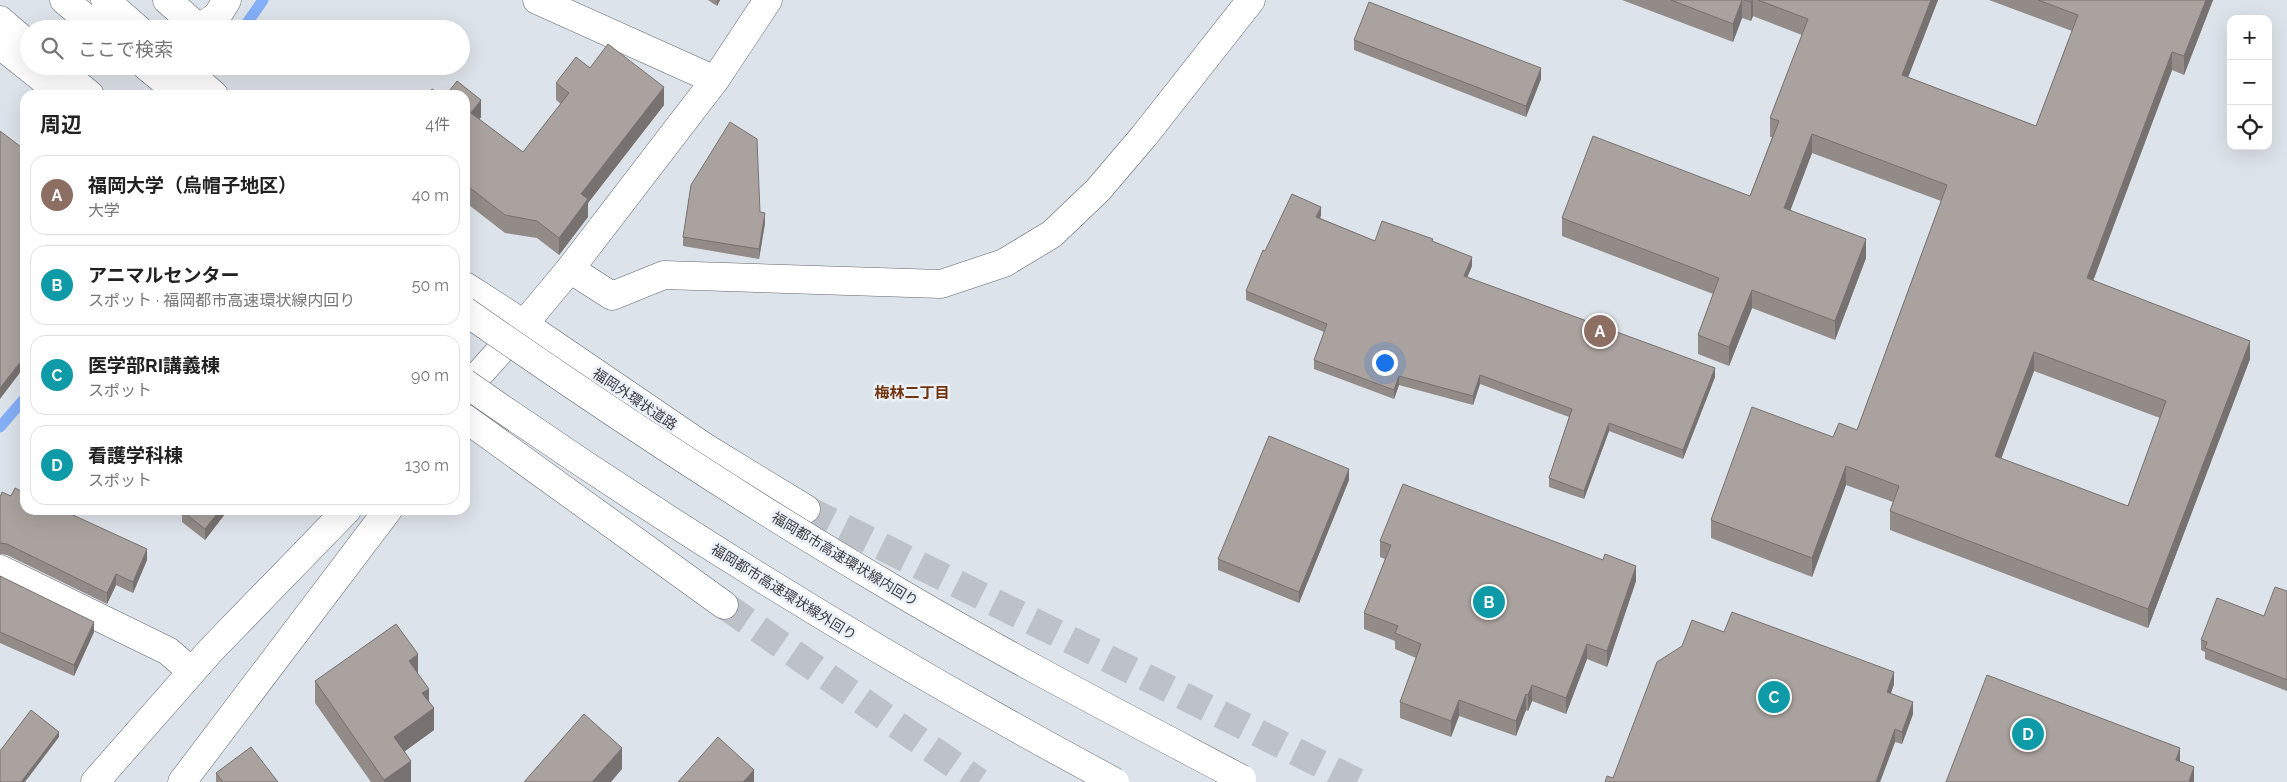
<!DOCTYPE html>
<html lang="ja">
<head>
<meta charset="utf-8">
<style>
  body { margin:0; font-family:Raleway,"Noto Sans JP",sans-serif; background:#f2f2f2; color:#222 }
  .controls { position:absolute; right:15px; top:15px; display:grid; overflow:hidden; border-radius:10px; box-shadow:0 5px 20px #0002 }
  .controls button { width:45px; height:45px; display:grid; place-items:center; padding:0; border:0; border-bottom:1px solid #e0e0e0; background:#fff; color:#222; font:25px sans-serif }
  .you { position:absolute; left:1384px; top:362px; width:18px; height:18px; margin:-12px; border:4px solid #fff; border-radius:50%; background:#1a73e8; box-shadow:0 0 0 8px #1a73e833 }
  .badge { display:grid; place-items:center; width:32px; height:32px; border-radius:50%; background:#ea580c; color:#fff; font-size:16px; font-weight:700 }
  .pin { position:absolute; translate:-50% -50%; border:2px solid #fff; box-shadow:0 1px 5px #0006 }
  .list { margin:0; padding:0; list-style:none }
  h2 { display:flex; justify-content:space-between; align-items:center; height:65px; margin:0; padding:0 20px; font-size:21px }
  h2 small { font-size:16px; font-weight:400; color:#767676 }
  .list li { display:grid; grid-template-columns:32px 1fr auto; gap:15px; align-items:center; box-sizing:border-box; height:80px; margin:0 10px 10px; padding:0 10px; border:1px solid #e0e0e0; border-radius:15px }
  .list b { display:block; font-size:19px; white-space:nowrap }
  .list p { margin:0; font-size:16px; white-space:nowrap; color:#767676 }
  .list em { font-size:16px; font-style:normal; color:#767676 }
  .icon { flex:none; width:28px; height:28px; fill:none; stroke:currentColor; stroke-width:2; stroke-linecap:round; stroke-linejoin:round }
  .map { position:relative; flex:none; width:2287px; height:782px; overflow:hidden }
  .search { position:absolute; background:#fff; box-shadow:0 5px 20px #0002; left:20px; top:20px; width:450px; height:55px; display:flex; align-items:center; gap:12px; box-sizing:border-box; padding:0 18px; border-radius:28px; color:#767676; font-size:19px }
  .panel { position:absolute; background:#fff; box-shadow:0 5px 20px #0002; left:20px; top:90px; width:450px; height:425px; border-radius:15px }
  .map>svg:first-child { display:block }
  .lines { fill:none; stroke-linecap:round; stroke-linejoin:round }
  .stream { stroke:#84aef6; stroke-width:11 }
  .highway-tunnel { stroke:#bdc2c8; stroke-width:28; stroke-dasharray:28 14; stroke-linecap:butt }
  .street-casing { stroke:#62676d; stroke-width:29 }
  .secondary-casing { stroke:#62676d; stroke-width:29 }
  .highway-casing { stroke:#62676d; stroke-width:29 }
  .street { stroke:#fff; stroke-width:28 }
  .secondary { stroke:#fff; stroke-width:28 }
  .highway { stroke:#fff; stroke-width:28 }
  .highway-bridge-casing { stroke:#62676d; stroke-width:29; stroke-linecap:butt }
  .highway-bridge { stroke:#fff; stroke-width:28 }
  .wall { fill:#928b88; fill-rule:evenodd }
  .shaded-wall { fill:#77716f }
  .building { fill:#aaa29e; stroke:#77716f; fill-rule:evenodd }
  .labels { text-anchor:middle; stroke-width:5; stroke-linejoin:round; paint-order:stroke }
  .street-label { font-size:14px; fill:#3b3d40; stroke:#eaf0f7 }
  .neighbourhood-label { font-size:15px; font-weight:bold; fill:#72340d; stroke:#eaf0f7 }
</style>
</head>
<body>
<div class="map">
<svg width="2287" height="782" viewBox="0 0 2287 782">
  <rect width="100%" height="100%" fill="#dde3ea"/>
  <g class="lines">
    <g class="stream">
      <polyline points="245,26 263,0"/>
      <polyline points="0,427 25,398"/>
    </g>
    <g class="highway-tunnel">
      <polyline points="806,509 1357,782"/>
      <polyline points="724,605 979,782"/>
    </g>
    <g class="street-casing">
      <g id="street">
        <polyline points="167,0 199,28 217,16 227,0"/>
        <polyline points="537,0 715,80"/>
        <polyline points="570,269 612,296 664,275 941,284 1004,263 1052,234 1098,190 1144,136 1251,0"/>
        <polyline points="524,324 570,269 715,80 768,0"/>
        <polyline points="0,569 168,651 191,671"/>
      </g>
    </g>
    <g class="secondary-casing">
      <g id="secondary">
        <polyline points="465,390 524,324"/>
        <polyline points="95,782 211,650 347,510"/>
        <polyline points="182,782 388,510"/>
      </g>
    </g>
    <g class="highway-casing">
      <g id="highway">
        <polyline points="64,0 99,29"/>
        <polyline points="105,0 138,29"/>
        <polyline points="0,20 29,45"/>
        <polyline points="0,45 63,95"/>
        <polyline points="55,66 90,95"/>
        <polyline points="146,66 181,95"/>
        <polyline points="181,66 214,95"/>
        <polyline points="465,286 524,324 706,448 806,509"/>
        <polyline points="465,418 724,605"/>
      </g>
    </g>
    <use href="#street" class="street"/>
    <use href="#secondary" class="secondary"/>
    <use href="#highway" class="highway"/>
    <g class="highway-bridge-casing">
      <g id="highway-bridge">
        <path d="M465,311C601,406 739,498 882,582C999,652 1121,715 1242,779"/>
        <path d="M465,383C674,529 891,662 1115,782"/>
      </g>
    </g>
    <use href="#highway-bridge" class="highway-bridge"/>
  </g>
  <g class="wall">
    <polygon points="708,0 720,0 717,6"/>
    <path d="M1622,0H1938L1908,77L2036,126L2072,31L1989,0H2213L2184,75L2172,70L2093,281L2250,359L2148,628L1890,530V511L1893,502L1846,485L1812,577L1711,538V520L1833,437L1857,430L1941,201L1812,153L1790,211L1866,258L1835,340L1752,308L1729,366L1698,354V335L1713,294L1562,236V218L1750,196L1772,137H1770V118L1802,35L1753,16L1751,21L1742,18L1733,42ZM2034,371L2160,418L2128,506L2001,459Z"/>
    <polygon points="1354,40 1541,79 1526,117 1354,50"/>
    <polygon points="590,68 664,105 588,203 588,217 559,255 537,238 505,233 465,202 465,95 481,117 479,120 523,152 561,104 556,100 556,83"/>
    <polygon points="760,212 765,223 759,259 683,246 683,237"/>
    <polygon points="1321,216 1320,218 1375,241 1433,241 1472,266 1467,277 1715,377 1683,459 1609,431 1584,499 1549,487 1549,478 1569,417 1480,384 1473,405 1399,385 1394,399 1314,369 1314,360 1324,332 1246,300 1246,291 1265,251"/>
    <polygon points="1349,480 1299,603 1218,570 1218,559"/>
    <polygon points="0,497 147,560 133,593 116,585 107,604 7,555 0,554"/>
    <polygon points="181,510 228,510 205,540 182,522 182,511"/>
    <polygon points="1380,541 1636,581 1607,667 1587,659 1566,714 1532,701 1528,711 1526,710 1516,736 1459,716 1451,737 1400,718 1400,702 1416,658 1395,649 1395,641 1364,629 1364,613 1385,559 1380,557"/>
    <polygon points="0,576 94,632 74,676 0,643"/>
    <polygon points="2287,591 2287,691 2205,659 2205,652 2201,650 2201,640 2264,616"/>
    <polygon points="1724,632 1894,684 1891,693 1913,714 1902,744 1895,742 1880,782 1605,782 1613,778"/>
    <polygon points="418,674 429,701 434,730 405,751 411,782 371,782 315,703 315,681"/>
    <polygon points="216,773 278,782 216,782"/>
  </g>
  <g class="shaded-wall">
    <polygon points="717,0 720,0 717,6"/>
    <polygon points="1742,0 1742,18 1733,42 1733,24"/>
    <polygon points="1752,0 1753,0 1753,16 1751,21 1751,2"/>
    <polygon points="1931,0 1938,0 1902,93 1902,75"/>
    <polygon points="2206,0 2213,0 2184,75 2184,56"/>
    <polygon points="2172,52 2172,70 2087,297 2087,278"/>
    <polygon points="1541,68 1541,79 1526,117 1526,106"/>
    <polygon points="664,87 664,105 588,203 588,217 559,255 559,238 581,194"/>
    <polygon points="481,100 481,117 471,131 471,113"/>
    <polygon points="1812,134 1812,153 1784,227 1784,208"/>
    <polygon points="1321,207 1321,216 1316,225 1316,217"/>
    <polygon points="765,213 765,223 759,259 759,249"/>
    <polygon points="1866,239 1866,258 1835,340 1835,321"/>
    <polygon points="1472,257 1472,266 1464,285 1464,276"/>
    <polygon points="1752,290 1752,308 1729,366 1729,347"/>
    <polygon points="2250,341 2250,359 2148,628 2148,609"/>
    <polygon points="2034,352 2034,371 1995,475 1995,456"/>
    <polygon points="25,356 25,366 0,399 0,388"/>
    <polygon points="1715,368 1715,377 1683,459 1683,450"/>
    <polygon points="1480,375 1480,384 1473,405 1473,396"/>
    <polygon points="1399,376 1399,385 1394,399 1394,390"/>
    <polygon points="1609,423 1609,431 1584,499 1584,491"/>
    <polygon points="1846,466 1846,485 1812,577 1812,558"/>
    <polygon points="1349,469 1349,480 1299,603 1299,592"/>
    <polygon points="220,510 228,510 205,540 205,529"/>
    <polygon points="147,549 147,560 133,593 133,582"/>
    <polygon points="1636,566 1636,581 1607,667 1607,651"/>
    <polygon points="116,574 116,585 107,604 107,593"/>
    <polygon points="94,622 94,632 74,676 74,665"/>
    <polygon points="1587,644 1587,659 1566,714 1566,698"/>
    <polygon points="418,654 418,676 409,661"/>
    <polygon points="1894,672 1894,684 1887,704 1887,692"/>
    <polygon points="1532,685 1532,701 1528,711 1528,695"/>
    <polygon points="429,689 429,711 422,693"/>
    <polygon points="1526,694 1526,710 1516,736 1516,721"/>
    <polygon points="1459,700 1459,716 1451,737 1451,721"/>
    <polygon points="1913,702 1913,714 1902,744 1902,732"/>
    <polygon points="434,708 434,730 394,759 394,737"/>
    <polygon points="1895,729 1895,742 1880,782 1876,782"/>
    <polygon points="59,732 59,737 25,782 21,782"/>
    <polygon points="622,748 622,769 611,782 592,782"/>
    <polygon points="2180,748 2180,770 2176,760"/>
    <polygon points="411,761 411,782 384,782 384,780"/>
    <polygon points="2194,767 2194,782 2189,782 2189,781"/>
    <polygon points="754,770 754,782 743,782"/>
  </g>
  <g class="building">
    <polygon points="1671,0 1742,0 1733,24"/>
    <polygon points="1744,0 1752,0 1751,2"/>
    <path d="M1758,0H1931L1902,75L2036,126L2078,15L2038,0H2206L2184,56L2172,52L2087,278L2250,341L2148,609L1890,511L1899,486L1846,466L1812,558L1711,520L1752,407L1833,437L1839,423L1857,430L1947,185L1812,134L1784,208L1866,239L1835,321L1752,290L1729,347L1698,335L1719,278L1562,218L1593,136L1750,196L1779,121L1770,118L1808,19ZM2034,352L2166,401L2128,506L1995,456Z"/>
    <polygon points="1369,2 1541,68 1526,106 1354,40"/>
    <polygon points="608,44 664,87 581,194 588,199 559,238 537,221 505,215 465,184 465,95 446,95 457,81 481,100 471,113 523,152 569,93 556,83 576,57 590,68"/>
    <polygon points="432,89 440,95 427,95"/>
    <polygon points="730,122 757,139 760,212 765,213 759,249 683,237 691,185"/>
    <polygon points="0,131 25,150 25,336 23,338 25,340 25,356 0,388"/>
    <polygon points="1292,194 1321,207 1316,217 1375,241 1382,221 1433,239 1432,241 1472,257 1464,276 1715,368 1683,450 1609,423 1584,491 1549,478 1572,409 1480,375 1473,396 1399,376 1394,390 1314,360 1327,324 1246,291 1263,250 1265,251"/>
    <polygon points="1269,436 1349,469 1299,592 1218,559"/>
    <polygon points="1403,484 1603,560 1605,554 1636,566 1607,651 1587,644 1566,698 1532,685 1528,695 1526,694 1516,721 1459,700 1451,721 1400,702 1421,644 1395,633 1398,626 1364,613 1391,545 1380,541"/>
    <polygon points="15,488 25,493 25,510 62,510 147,549 133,582 116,574 107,593 7,544 0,543 0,497 2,492 11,496"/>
    <polygon points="182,510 220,510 205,529 182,511"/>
    <polygon points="0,576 94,622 74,665 0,632"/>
    <polygon points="2275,587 2287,591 2287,680 2205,648 2207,642 2201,640 2217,598 2264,616"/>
    <polygon points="1732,612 1894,672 1887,692 1913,702 1902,732 1895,729 1876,782 1605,782 1607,776 1613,778 1657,662 1682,646 1692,620 1724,632"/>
    <polygon points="396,624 418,654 409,661 429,689 422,693 434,708 394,737 411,761 384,780 315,681"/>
    <polygon points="1987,675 2180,748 2176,760 2194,767 2189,781 2193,782 1946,782"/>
    <polygon points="31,710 59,732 21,782 0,782 0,751"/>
    <polygon points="584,714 622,748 592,782 524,782"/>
    <polygon points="718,737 754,770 743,782 678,782"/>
    <polygon points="251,747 278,782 223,782 216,773"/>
  </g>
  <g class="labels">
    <g class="street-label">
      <text transform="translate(635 399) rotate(34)" y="5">福岡外環状道路</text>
      <text transform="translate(845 559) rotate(31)" y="5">福岡都市高速環状線内回り</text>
      <text transform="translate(784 592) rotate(32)" y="5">福岡都市高速環状線外回り</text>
    </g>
    <g class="neighbourhood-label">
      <text x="912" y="398">梅林二丁目</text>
    </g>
  </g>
</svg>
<div class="controls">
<button>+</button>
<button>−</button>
<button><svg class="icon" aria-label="locate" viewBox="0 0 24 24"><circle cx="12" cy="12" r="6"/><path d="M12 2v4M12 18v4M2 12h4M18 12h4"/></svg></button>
</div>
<div class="you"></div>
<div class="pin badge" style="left:1600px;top:331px;background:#8d6e63">A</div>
<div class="pin badge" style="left:1489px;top:602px;background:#0f9aa8">B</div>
<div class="pin badge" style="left:1774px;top:697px;background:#0f9aa8">C</div>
<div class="pin badge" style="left:2028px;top:734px;background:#0f9aa8">D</div>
<div class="search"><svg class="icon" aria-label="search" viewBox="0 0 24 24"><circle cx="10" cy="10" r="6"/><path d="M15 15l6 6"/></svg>ここで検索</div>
<section class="panel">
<h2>周辺<small>4件</small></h2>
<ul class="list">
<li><span class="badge" style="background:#8d6e63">A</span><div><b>福岡大学（烏帽子地区）</b><p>大学</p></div><em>40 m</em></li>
<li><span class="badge" style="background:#0f9aa8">B</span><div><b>アニマルセンター</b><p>スポット · 福岡都市高速環状線内回り</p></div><em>50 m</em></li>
<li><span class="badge" style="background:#0f9aa8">C</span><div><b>医学部RI講義棟</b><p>スポット</p></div><em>90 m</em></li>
<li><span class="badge" style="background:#0f9aa8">D</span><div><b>看護学科棟</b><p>スポット</p></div><em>130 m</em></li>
</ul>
</section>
</div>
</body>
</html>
